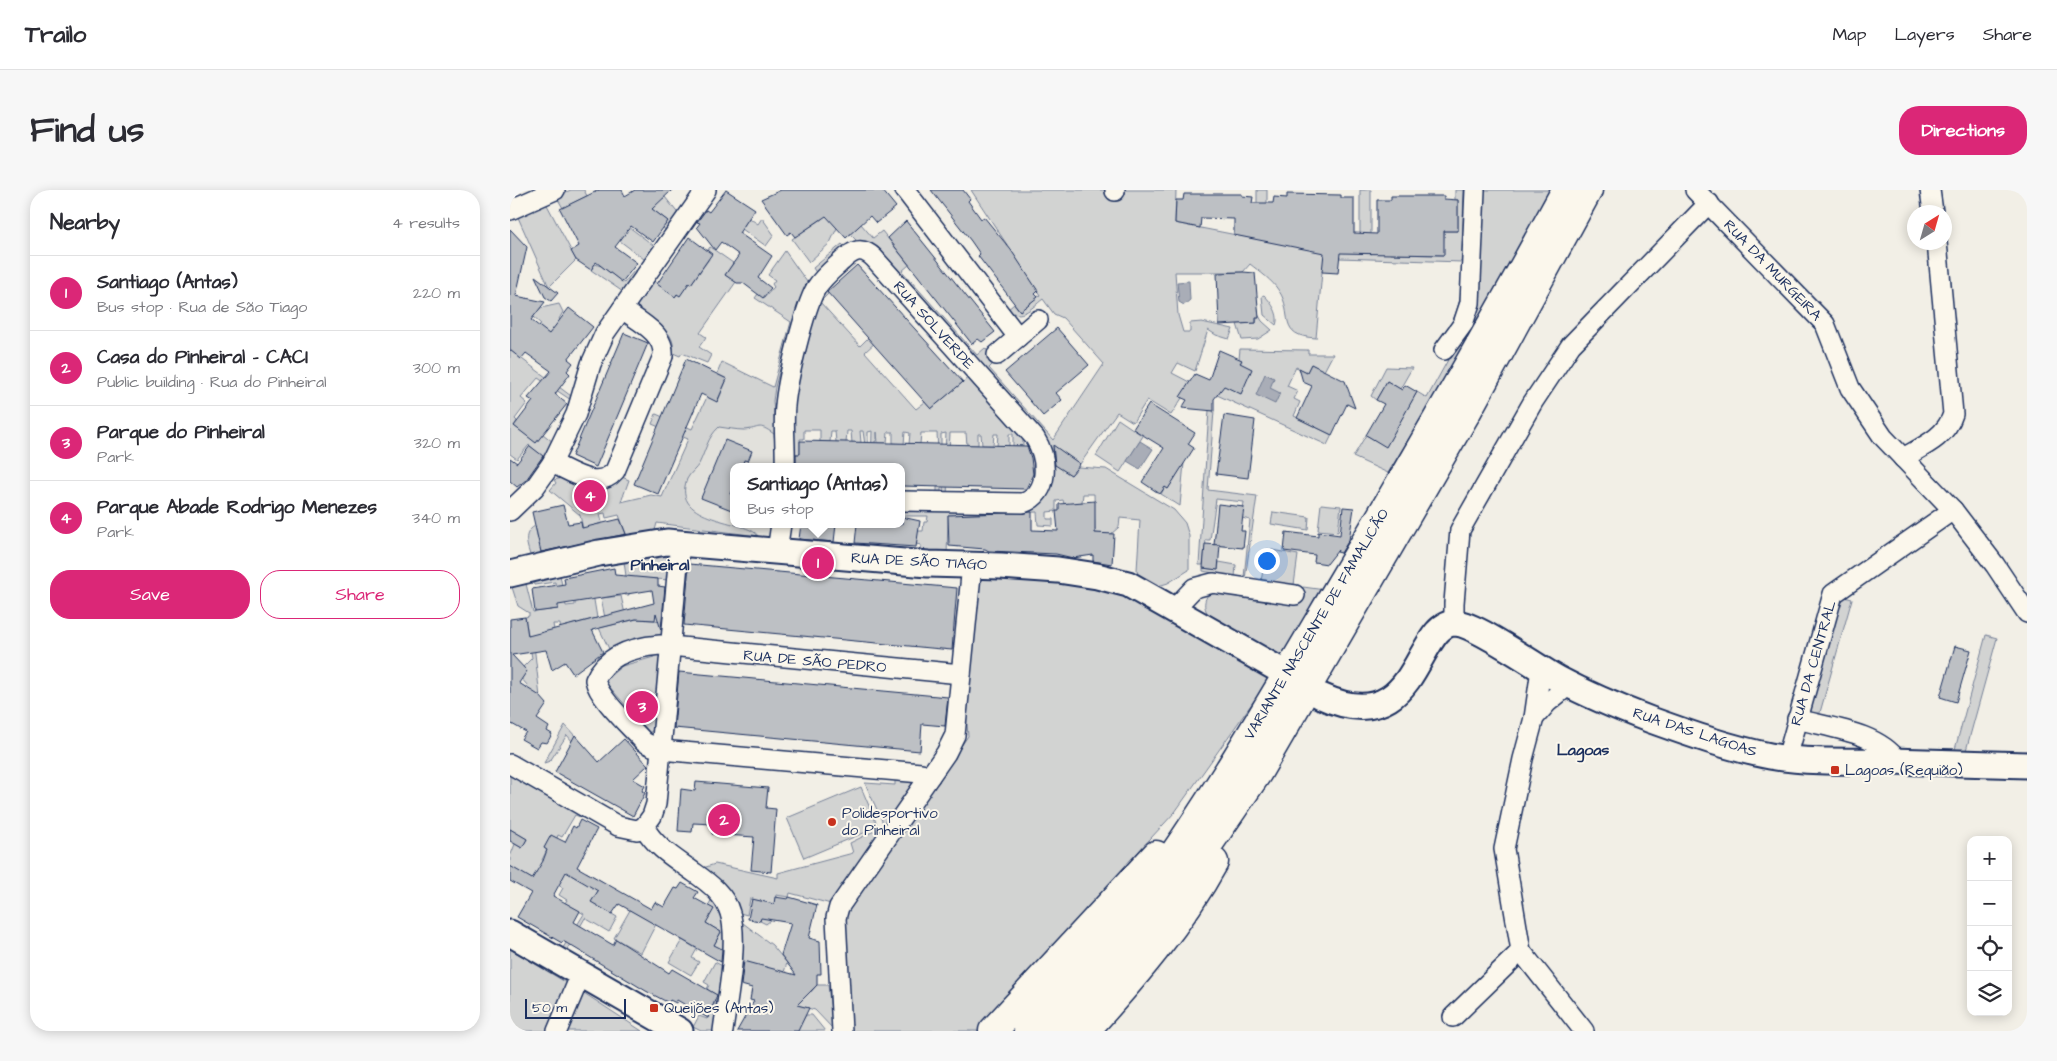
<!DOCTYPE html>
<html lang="en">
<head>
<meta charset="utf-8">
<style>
  body { margin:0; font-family:"Architects Daughter",sans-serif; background:#f7f7f7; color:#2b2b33 }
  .controls { position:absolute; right:15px; bottom:15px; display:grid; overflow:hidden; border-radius:10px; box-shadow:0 2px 12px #0003 }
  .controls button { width:45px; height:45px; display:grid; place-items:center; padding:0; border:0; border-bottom:1px solid #e1e1e2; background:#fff; color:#2b2b33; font:25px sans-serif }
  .compass { position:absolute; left:1397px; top:15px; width:45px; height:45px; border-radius:50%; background:#fff; box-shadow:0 2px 12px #0003; rotate:37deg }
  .scale { position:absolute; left:15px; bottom:12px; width:101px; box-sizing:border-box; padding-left:5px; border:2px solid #1b2f5e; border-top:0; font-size:14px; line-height:18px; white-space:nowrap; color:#1b2f5e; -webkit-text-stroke:4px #fbf7ec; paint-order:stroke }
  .you { position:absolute; left:756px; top:370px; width:18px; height:18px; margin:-12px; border:4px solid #fff; border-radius:50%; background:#1a73e8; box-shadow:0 0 0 8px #1a73e833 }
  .badge { display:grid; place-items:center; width:32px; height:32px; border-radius:50%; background:#db2777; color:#fff; font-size:16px; font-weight:700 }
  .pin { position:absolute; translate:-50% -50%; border:2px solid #fff; box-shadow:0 1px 5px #0006 }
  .popup { position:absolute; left:220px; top:273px; width:175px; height:65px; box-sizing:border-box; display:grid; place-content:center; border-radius:10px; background:#fff; filter:drop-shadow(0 1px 4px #0005); font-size:16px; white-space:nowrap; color:#7c7c81 }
  .popup b { font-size:19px; color:#2b2b33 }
  .popup::after { content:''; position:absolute; left:50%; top:100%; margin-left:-10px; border:10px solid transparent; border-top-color:#fff }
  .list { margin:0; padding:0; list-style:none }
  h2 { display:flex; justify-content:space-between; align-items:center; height:65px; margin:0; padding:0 20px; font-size:21px }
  h2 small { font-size:16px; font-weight:400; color:#7c7c81 }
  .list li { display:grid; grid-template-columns:32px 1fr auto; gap:15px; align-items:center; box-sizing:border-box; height:75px; padding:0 20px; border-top:1px solid #e1e1e2 }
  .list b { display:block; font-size:19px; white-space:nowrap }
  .list p { margin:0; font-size:16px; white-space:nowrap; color:#7c7c81 }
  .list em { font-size:16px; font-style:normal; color:#7c7c81 }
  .actions { display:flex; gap:10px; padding:15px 20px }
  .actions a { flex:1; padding:11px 0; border:1px solid #db2777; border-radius:20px; text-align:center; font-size:18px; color:#db2777 }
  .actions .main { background:#db2777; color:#fff }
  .icon { flex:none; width:28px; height:28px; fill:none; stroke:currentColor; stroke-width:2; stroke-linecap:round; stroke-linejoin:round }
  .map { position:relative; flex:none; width:1517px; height:841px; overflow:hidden; border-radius:20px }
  header { display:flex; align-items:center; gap:30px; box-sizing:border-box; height:70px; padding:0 25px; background:#fff; border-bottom:1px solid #e1e1e2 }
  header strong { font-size:24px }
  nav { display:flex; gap:28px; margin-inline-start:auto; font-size:18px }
  .intro { display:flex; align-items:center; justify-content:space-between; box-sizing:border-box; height:120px; padding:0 30px }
  h1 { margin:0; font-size:35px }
  .button { padding:12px 22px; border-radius:20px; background:#db2777; color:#fff; font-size:18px; font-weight:700 }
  main { display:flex; gap:30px; padding:0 30px }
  aside { flex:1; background:#fff; border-radius:20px; box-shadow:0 2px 12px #0003 }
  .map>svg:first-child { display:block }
  .built { fill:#e2e1dc }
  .green { fill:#d2d3d2; stroke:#768198 }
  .water { fill:#a9adb7; stroke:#707b93 }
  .building { fill:#bdc0c4; stroke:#1b2f5e }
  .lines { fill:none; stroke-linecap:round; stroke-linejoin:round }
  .minor-casing { stroke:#1b2f5e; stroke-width:22 }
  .major-casing { stroke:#1b2f5e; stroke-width:29 }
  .highway-casing { stroke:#1b2f5e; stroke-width:31 }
  .minor { stroke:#fbf7ec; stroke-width:19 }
  .major { stroke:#fbf7ec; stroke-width:25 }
  .highway { stroke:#fbf7ec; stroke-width:28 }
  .poi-dot { fill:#c8321e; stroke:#fbf7ec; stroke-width:2 }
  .labels { text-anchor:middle; stroke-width:4; stroke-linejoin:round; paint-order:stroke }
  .street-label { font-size:15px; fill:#1b2f5e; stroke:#fbf7ec }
  .poi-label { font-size:15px; fill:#1b2f5e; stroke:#fbf7ec; text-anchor:start }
  .neighbourhood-label { font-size:16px; font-weight:bold; fill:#1b2f5e; stroke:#fbf7ec }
</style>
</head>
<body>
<header>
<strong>Trailo</strong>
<nav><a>Map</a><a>Layers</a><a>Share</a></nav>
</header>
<div class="intro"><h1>Find us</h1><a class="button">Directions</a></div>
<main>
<aside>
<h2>Nearby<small>4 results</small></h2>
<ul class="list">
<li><span class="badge">1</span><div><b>Santiago (Antas)</b><p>Bus stop · Rua de São Tiago</p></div><em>220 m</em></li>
<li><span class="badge">2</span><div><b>Casa do Pinheiral - CACI</b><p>Public building · Rua do Pinheiral</p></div><em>300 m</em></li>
<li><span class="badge">3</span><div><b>Parque do Pinheiral</b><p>Park</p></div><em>320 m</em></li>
<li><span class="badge">4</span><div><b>Parque Abade Rodrigo Menezes</b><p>Park</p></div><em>340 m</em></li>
</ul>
<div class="actions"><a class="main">Save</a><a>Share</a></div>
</aside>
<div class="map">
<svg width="1517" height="841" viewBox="0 0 1517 841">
  <rect width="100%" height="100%" fill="#f2efe6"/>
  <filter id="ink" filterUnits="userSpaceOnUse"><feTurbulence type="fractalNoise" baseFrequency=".02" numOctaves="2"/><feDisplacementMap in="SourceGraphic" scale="10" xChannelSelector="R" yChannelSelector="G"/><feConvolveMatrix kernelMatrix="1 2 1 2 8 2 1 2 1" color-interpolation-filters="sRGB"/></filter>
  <g filter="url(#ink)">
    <polygon class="built" points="212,172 261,211 268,277 224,277 224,334 261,334 259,346 249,344 246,346 152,307"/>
    <g class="green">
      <polygon points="61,0 74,0 77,6 53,18 46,6"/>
      <polygon points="297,0 327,38 320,53 299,72 282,49 312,29"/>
      <path d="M461,0H666L665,33L747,49V0H757V51L850,63V0H861V64L881,56V64L933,65L934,41H948V10H945V0H954L952,66L959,67L953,123L937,141C950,120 954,96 952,72L829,68L812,82L806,148C766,146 784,123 769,101C762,90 750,82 740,74L733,82H665L668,125L673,142H680V133L692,132L723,139L719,149L706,145L698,140L685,181L668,173L662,183L685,195L672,208L661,225L637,210L623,232L607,222L570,274L543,256L544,274L561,285L568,277L596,279L664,320L675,333L679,346V380L658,393L645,397L628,388L627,380L630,330L610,328L609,337L600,345L585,343L584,304H573L572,312L555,318L553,310L546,311V321L537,322V329H543V336L528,335L527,322L438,325L437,367L410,365L411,355L406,354L402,341H413L414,332H417L418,326H392V320L458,322V317L524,314L529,238L368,57L307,84L303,78L332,54L336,58L346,50L338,42L351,34L363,48L372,41L399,75L392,81L467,165L475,158L486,171L479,178L543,250L594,174L553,128L544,124L533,109C520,119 512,130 497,120L504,114L510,121L530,105Z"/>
      <polygon points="970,0 1041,0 939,182 878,283 843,267 856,245 876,256 907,202 917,208 961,128"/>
      <polygon points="151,7 153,9 155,7 170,26 158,42 153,38 158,31 139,17"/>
      <polygon points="35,11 66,70 39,97 7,25"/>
      <polygon points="239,28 248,34 252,28 264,45 256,56 232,39"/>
      <polygon points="119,37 147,58 138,72 110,51"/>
      <path d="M200,57L223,73L215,85L226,92L190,143L196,147L189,157L201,165L197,173L172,163L170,166L163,163C167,141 144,132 129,122L130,119L125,115L143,90L165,107L177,91L181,94L199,69L194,65Z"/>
      <path d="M275,61L297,92L301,89L283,132L265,197L263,211L268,277L264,244C247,232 251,239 234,240C226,240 217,238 209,237C197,248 196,260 189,274C186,279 180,283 177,289C160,334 238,329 248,346L147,333L144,344L118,349L109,325L96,328L95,323L90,324L92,333L88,334L90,342L73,339L70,325L40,300L46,293L44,290L52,288C76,293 91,312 112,287L119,290L111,312L141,305L152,307L178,249L142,234L146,224L182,239L197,207L208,211L217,189L207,184L212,172L263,197L281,132L245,108L248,104L254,108L264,97L262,94L265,90L258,85Z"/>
      <polygon points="85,74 91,76 114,93 124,81 129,85 116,104 81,80"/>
      <polygon points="341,74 315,100 318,104 310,112 350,156 358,148 360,150 391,122 394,126 355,162 404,217 406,219 415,212 421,219 460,186 513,246 513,256 503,256 503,244 499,244 499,256 487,256 488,244 484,244 483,255 472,255 471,244 468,244 468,255 457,255 456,243 440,243 437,306 433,303 436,243 431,244 431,304 427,305 427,297 430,297 427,243 411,243 410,254 399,254 400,243 395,242 394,254 383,253 383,242 378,242 377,253 368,253 367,242 367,251 365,251 364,277 361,277 362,241 358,242 358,277 353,241 350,241 351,253 342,253 341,241 337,241 336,253 326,252 325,241 321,241 320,252 310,252 310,240 294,240 294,249 290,249 290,264 284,264 281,222 309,105"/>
      <path d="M754,105C762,113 770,125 766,135L754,125L752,106Z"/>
      <polygon points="49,114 53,122 49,129 54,133 43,147 29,137 31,134 23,127 31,118"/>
      <polygon points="748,124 752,131 762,140 748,149 732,150 727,134 746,133"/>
      <polygon points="730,159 798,160 798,164 823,164 814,181 801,174 797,182 786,177 777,196 788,201 784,209 790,212 784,226 822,245 817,255 707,205 732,171 729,169"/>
      <polygon points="0,160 65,209 62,216 58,214 61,210 28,188 11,208 17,213 5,229 7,231 4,236 26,252 33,244 43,252 37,261 39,268 33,275 29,272 33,267 19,255 7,269 0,264"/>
      <polygon points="876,177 902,178 890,199 877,191 866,210 861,206"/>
      <polygon points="699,220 704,221 698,300 747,306 735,389 734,387 740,330 732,328 734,312 706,309 700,350 696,350 693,375 689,375"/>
      <polygon points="608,229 633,246 610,282 586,266"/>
      <polygon points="674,273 670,316 651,304 655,297 658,299"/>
      <polygon points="811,314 831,316 828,342 808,340"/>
      <polygon points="763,322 799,327 798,340 761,334"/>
      <path d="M25,336L31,362L42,359L45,366L22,372C19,359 10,344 25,336Z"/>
      <polygon points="757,359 788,365 784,395 751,391"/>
      <polygon points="152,362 160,372 160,390 117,387 119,405 115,405 112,387 116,386 113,365"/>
      <polygon points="709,372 726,375 725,387 693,381 693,378 708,380"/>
      <polygon points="49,380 56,416 65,415 65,412 83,404 87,428 60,435 62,446 52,448 50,434 43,434 44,440 24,455 30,507 16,498 18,496 10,487 17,481 13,477 22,468 15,427 19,426 19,423 8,416 0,391 17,387 18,393 16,394 23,422 48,419 45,392 24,395 22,386"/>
      <polygon points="472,384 561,390 619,406 760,488 665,622 616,675 617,676 556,748 469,841 339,841 335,726 340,715 458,546 456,523 469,390"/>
      <path d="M793,397L815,400L771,471L759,458L753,457L701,428C692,418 693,409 702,400L783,411Z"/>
      <polygon points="1327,405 1342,409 1309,526 1295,523"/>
      <polygon points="111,406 115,424 95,428 91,408"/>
      <polygon points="127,429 157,431 152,448 100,461 89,438"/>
      <polygon points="1476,445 1487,448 1455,564 1444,563"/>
      <polygon points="144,462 151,467 144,539 138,544 132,542 136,539 91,487 96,489 112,476 144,467"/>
      <polygon points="55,535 66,547 62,551 57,545 40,571 34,573"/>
      <polygon points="0,581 85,629 83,632 65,625 52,647 48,645 47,648 41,646 34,658 37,660 32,670 49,680 53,673 64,680 61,685 71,691 76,682 93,692 82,712 107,727 99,742 75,728 55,763 51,761 74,724 55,713 57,710 49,705 53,698 27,682 22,689 0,677 0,667 5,654 12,658 17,649 0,639"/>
      <polygon points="385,590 400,591 404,596 321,714 280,703 279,707 266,705 261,730 256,734 250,731 253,717 249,711 240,709 237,725 226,722 193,678 205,674 268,688 268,683 343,663 340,653 370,638 373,633 355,593 385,595"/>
      <polygon points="351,597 368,637 294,668 277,628"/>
      <polygon points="204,705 212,720 217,763 204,755 211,742 196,733 198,716"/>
      <polygon points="120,720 146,734 131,763 104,748"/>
      <polygon points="229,730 262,755 301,802 307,795 318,795 323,839 305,820 279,813 286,784 277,773 274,782 224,771"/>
      <polygon points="172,750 187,759 182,768 189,772 181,785 159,772"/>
      <polygon points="0,759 57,793 36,841 0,841"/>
      <polygon points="205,772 216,778 210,841 191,841 183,837 189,826 197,829 208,806 197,799 199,795 194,792"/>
      <polygon points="74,803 132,841 57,841"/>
      <polygon points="296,825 302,825 315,841 286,841"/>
    </g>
    <g class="water">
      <polygon points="679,91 680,110 674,115 669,112 667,92"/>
      <polygon points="755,184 764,188 760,198 770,203 765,214 746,205"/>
      <polygon points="630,251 643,259 630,279 617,271"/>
    </g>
    <g class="building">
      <polygon points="89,0 112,0 115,6 125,0 162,0 142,19 158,31 143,52 121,36 105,57 127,73 112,92 86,72 81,80 66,70 61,61 69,56 50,19"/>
      <polygon points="216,0 245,19 229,43 262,66 248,88 261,98 253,108 233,93 227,93 215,85 229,65 211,52 205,60 187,37 190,33 187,32 196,20 199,22"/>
      <polygon points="271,0 372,0 386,17 366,33 360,26 336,48 316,26 285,47 281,42 277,45 251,9"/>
      <polygon points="421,0 453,0 460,9 458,11 471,29 474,27 501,60 528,101 525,104 528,107 510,121 468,66 470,64 461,51"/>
      <polygon points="674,4 732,4 732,6 743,7 742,13 763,13 764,7 777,8 777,4 831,5 831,8 844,8 844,43 867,44 867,10 881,10 881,6 934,6 934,9 948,10 948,41 934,41 934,65 830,63 828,83 812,82 814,63 724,45 724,29 691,28 690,38 665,33 666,10 673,10"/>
      <polygon points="396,31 485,142 472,152 468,149 462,154 378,48"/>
      <polygon points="0,39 17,57 6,106 35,112 21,130 39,144 59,118 83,137 58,169 63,173 57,181 60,184 45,204 57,214 26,253 4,236 23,211 18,208 41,181 16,163 11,169 0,160"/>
      <polygon points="179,47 202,64 181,94 179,93 170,106 167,104 165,107 147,94"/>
      <polygon points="347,75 453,192 421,219 317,102"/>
      <polygon points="733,82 745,83 749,128 746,128 746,133 709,135 707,83"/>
      <polygon points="25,86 48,103 41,111 35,107"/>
      <polygon points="547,138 579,175 546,203 552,210 533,226 495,182"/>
      <polygon points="114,143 138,153 86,277 62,266"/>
      <polygon points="709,160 732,170 730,173 742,179 731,204 714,196 704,209 704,221 672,218 677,210 670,207 685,184 699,190"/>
      <polygon points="176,169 217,189 207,212 191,204 148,304 124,294"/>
      <polygon points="801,174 835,191 845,218 837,214 822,245 787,228 802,196 793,192 789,178 797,182"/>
      <polygon points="877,191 892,200 895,195 907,202 876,257 856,245 874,214 866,210"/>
      <polygon points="639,214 685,243 678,254 684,258 658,299 655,297 650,304 632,292 654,258 623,239"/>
      <polygon points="714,225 745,230 738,288 706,284"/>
      <polygon points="215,250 242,261 238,271 234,270 232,277 224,277 224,295 220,304 224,305 224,321 191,308"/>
      <polygon points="290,251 517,256 521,268 523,284 516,299 392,296 392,277 286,277 286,264 290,264"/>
      <polygon points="543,255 570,274 561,285 545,275"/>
      <polygon points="20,256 33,266 16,290 7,297 0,291 0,268 7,273"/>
      <polygon points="585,311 585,343 604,344 602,374 583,371 583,365 563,368 546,364 479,361 475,359 439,356 438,325 522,322 522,340 548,341 546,321 549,321 549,314"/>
      <polygon points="708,314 734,317 731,341 735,341 733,358 704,355"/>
      <polygon points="53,315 58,334 71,332 72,338 110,329 116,344 31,362 22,322"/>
      <polygon points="833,317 844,318 839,350 831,363 827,362 828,360 817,374 804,372 805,365 774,361 776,342 808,346 808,342 830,345"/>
      <polygon points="392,327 410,331 406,357 345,353 347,334 392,334"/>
      <polygon points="291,334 326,334 324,352 289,349"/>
      <polygon points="695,354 710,355 708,380 693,378"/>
      <polygon points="179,374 447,398 442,460 174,435"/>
      <polygon points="104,378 105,385 148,389 148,396 155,397 151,440 146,423 145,430 126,429 82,440 93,462 63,484 55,472 42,480 36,460 2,465 17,481 9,493 30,506 37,514 27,529 39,537 37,541 42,544 37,553 31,552 27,558 11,549 16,542 0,533 0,429 15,427 18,446 144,413 142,400 48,415 48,419 25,422 22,399 55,394 54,388"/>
      <polygon points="1445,456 1461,460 1446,512 1430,507"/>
      <polygon points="169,482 438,507 435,536 412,534 410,561 164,538"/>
      <polygon points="65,545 89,572 114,549 138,575 123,589 135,596 132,601 135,603 123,626 45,582"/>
      <polygon points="186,592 258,598 256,618 266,619 261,682 241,680 244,647 202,644 203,634 183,633 182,642 168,641 171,599 185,601"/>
      <polygon points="70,630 87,639 67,677 141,719 145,712 154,717 165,698 168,699 172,693 188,702 184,708 204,719 196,733 211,742 204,755 212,759 211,772 109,714 102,724 81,712 88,701 56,682 43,706 70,721 64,732 103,755 106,749 159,783 162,779 207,805 198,828 167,810 166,813 160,810 159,813 136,801 53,751 52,753 7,727 21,703 0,691 0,676 22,689 33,671 37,660 34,658 41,645 55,652 63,636 66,638"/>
      <polygon points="0,639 17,649 12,658 0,651"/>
      <polygon points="265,707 278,709 279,707 307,715 299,748 310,751 311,784 307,784 307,795 287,815 299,818 288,841 227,841 244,811 240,810 242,798 231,795 234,771 286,785 271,765 281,733 251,728 250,731 238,729 242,709 264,714"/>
    </g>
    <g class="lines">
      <g class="minor-casing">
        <g id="minor">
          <polyline points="395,0 508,147"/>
          <polyline points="1185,0 1315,134 1340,198 1373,247 1443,320 1485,375 1517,423"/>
          <polyline points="1420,0 1423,22"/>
          <polyline points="605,1 605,0"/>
          <polyline points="0,20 45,0"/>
          <polyline points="934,160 953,134 960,113 965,0"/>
          <polyline points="487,165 528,130"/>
          <path d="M1393,268C1414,256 1436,247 1443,224L1427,52"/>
          <path d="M42,273C62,282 88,301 105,281L153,166C155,143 128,131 112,119"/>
          <path d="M275,277C276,257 273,236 275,216C277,191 294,119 306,98C313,87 323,79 332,71C343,60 352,56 364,68L525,248C538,269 540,304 513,313L392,311"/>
          <polyline points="0,321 25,297 42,273 66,224 81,174 95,143 196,0"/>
          <polyline points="267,361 271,334"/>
          <polyline points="664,419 684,398 703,393 785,405"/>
          <polyline points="944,433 944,413 950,340 1023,212 1061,155 1199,13"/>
          <polyline points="1059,495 1037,513 1024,528 1013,569 994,659 1011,761 1074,841"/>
          <polyline points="1024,528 1031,479"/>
          <path d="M1287,529C1320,538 1367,542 1388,571"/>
          <polyline points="1277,568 1323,404 1443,320"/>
          <polyline points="0,574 108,636 127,640 134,637"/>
          <path d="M420,586L411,583L162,561L142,556L134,552C121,537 89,509 85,490C96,465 124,457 150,455L451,484"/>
          <polyline points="134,637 142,626 146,614 170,352"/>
          <path d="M134,637C146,658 166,669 185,683C199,693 215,705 220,723C229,751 217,810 213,841"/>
          <polyline points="943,827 1011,761"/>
          <polyline points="47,841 71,784"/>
          <polyline points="332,841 326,728 329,717 436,563 445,545 462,375"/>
        </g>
      </g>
      <g class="major-casing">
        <g id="major">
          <polyline points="0,384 89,363 157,352 418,374 491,376 548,380 587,386 618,394 766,478"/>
          <path d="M811,506C911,552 904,431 946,433C968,435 1026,477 1048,489C1078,505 1109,518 1141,530C1180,544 1219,558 1260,566C1299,573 1341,571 1381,571C1426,572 1472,574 1517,575"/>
          <polyline points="0,743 170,841"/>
        </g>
      </g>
      <g class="highway-casing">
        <g id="highway">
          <polyline points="483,841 646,665"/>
          <path d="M518,841C557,800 597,758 630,712C702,614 764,507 826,402C905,269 982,136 1056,0"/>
          <polyline points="545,841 645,726 689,668 748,582 955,225 1078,0"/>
          <path d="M575,841C623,788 670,734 704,672"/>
        </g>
      </g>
      <use href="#minor" class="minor"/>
      <use href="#major" class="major"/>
      <use href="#highway" class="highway"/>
    </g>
  </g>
  <g class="poi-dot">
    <rect x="1320" y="575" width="10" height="10" rx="2.5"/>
    <circle cx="322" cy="632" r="5"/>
    <rect x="139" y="813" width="10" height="10" rx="2.5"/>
  </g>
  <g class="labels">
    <g class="street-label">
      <text transform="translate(1263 80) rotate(46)" y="5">RUA DA MURGEIRA</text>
      <text transform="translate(424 135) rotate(48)" y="5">RUA SOLVERDE</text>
      <text transform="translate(409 371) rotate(3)" y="5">RUA DE SÃO TIAGO</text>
      <text transform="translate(806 434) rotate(-59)" y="5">VARIANTE NASCENTE DE FAMALICÃO</text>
      <text transform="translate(305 471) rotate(5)" y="5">RUA DE SÃO PEDRO</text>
      <text transform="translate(1303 473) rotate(-74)" y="5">RUA DA CENTRAL</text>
      <text transform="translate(1185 542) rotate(18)" y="5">RUA DAS LAGOAS</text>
    </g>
    <g class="poi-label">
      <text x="1335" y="585">Lagoas (Requião)</text>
      <text x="332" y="628">Polidesportivo<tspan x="332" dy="17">do Pinheiral</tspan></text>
      <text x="154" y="823">Queijões (Antas)</text>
    </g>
    <g class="neighbourhood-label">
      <text x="150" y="380">Pinheiral</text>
      <text x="1073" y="565">Lagoas</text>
    </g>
  </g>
</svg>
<div class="controls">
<button>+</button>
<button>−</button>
<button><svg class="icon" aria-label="locate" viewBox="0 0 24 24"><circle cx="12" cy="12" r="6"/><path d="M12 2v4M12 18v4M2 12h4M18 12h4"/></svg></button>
<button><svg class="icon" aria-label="layers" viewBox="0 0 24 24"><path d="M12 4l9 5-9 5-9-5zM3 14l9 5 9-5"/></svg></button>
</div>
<svg class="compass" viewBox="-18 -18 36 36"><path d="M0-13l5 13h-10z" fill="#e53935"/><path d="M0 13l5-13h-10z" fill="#7c7c81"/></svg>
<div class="scale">50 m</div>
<div class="you"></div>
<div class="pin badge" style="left:308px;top:373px">1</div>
<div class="popup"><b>Santiago (Antas)</b>Bus stop</div>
<div class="pin badge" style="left:214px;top:630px">2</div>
<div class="pin badge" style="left:132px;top:517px">3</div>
<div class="pin badge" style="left:80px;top:306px">4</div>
</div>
</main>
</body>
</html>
